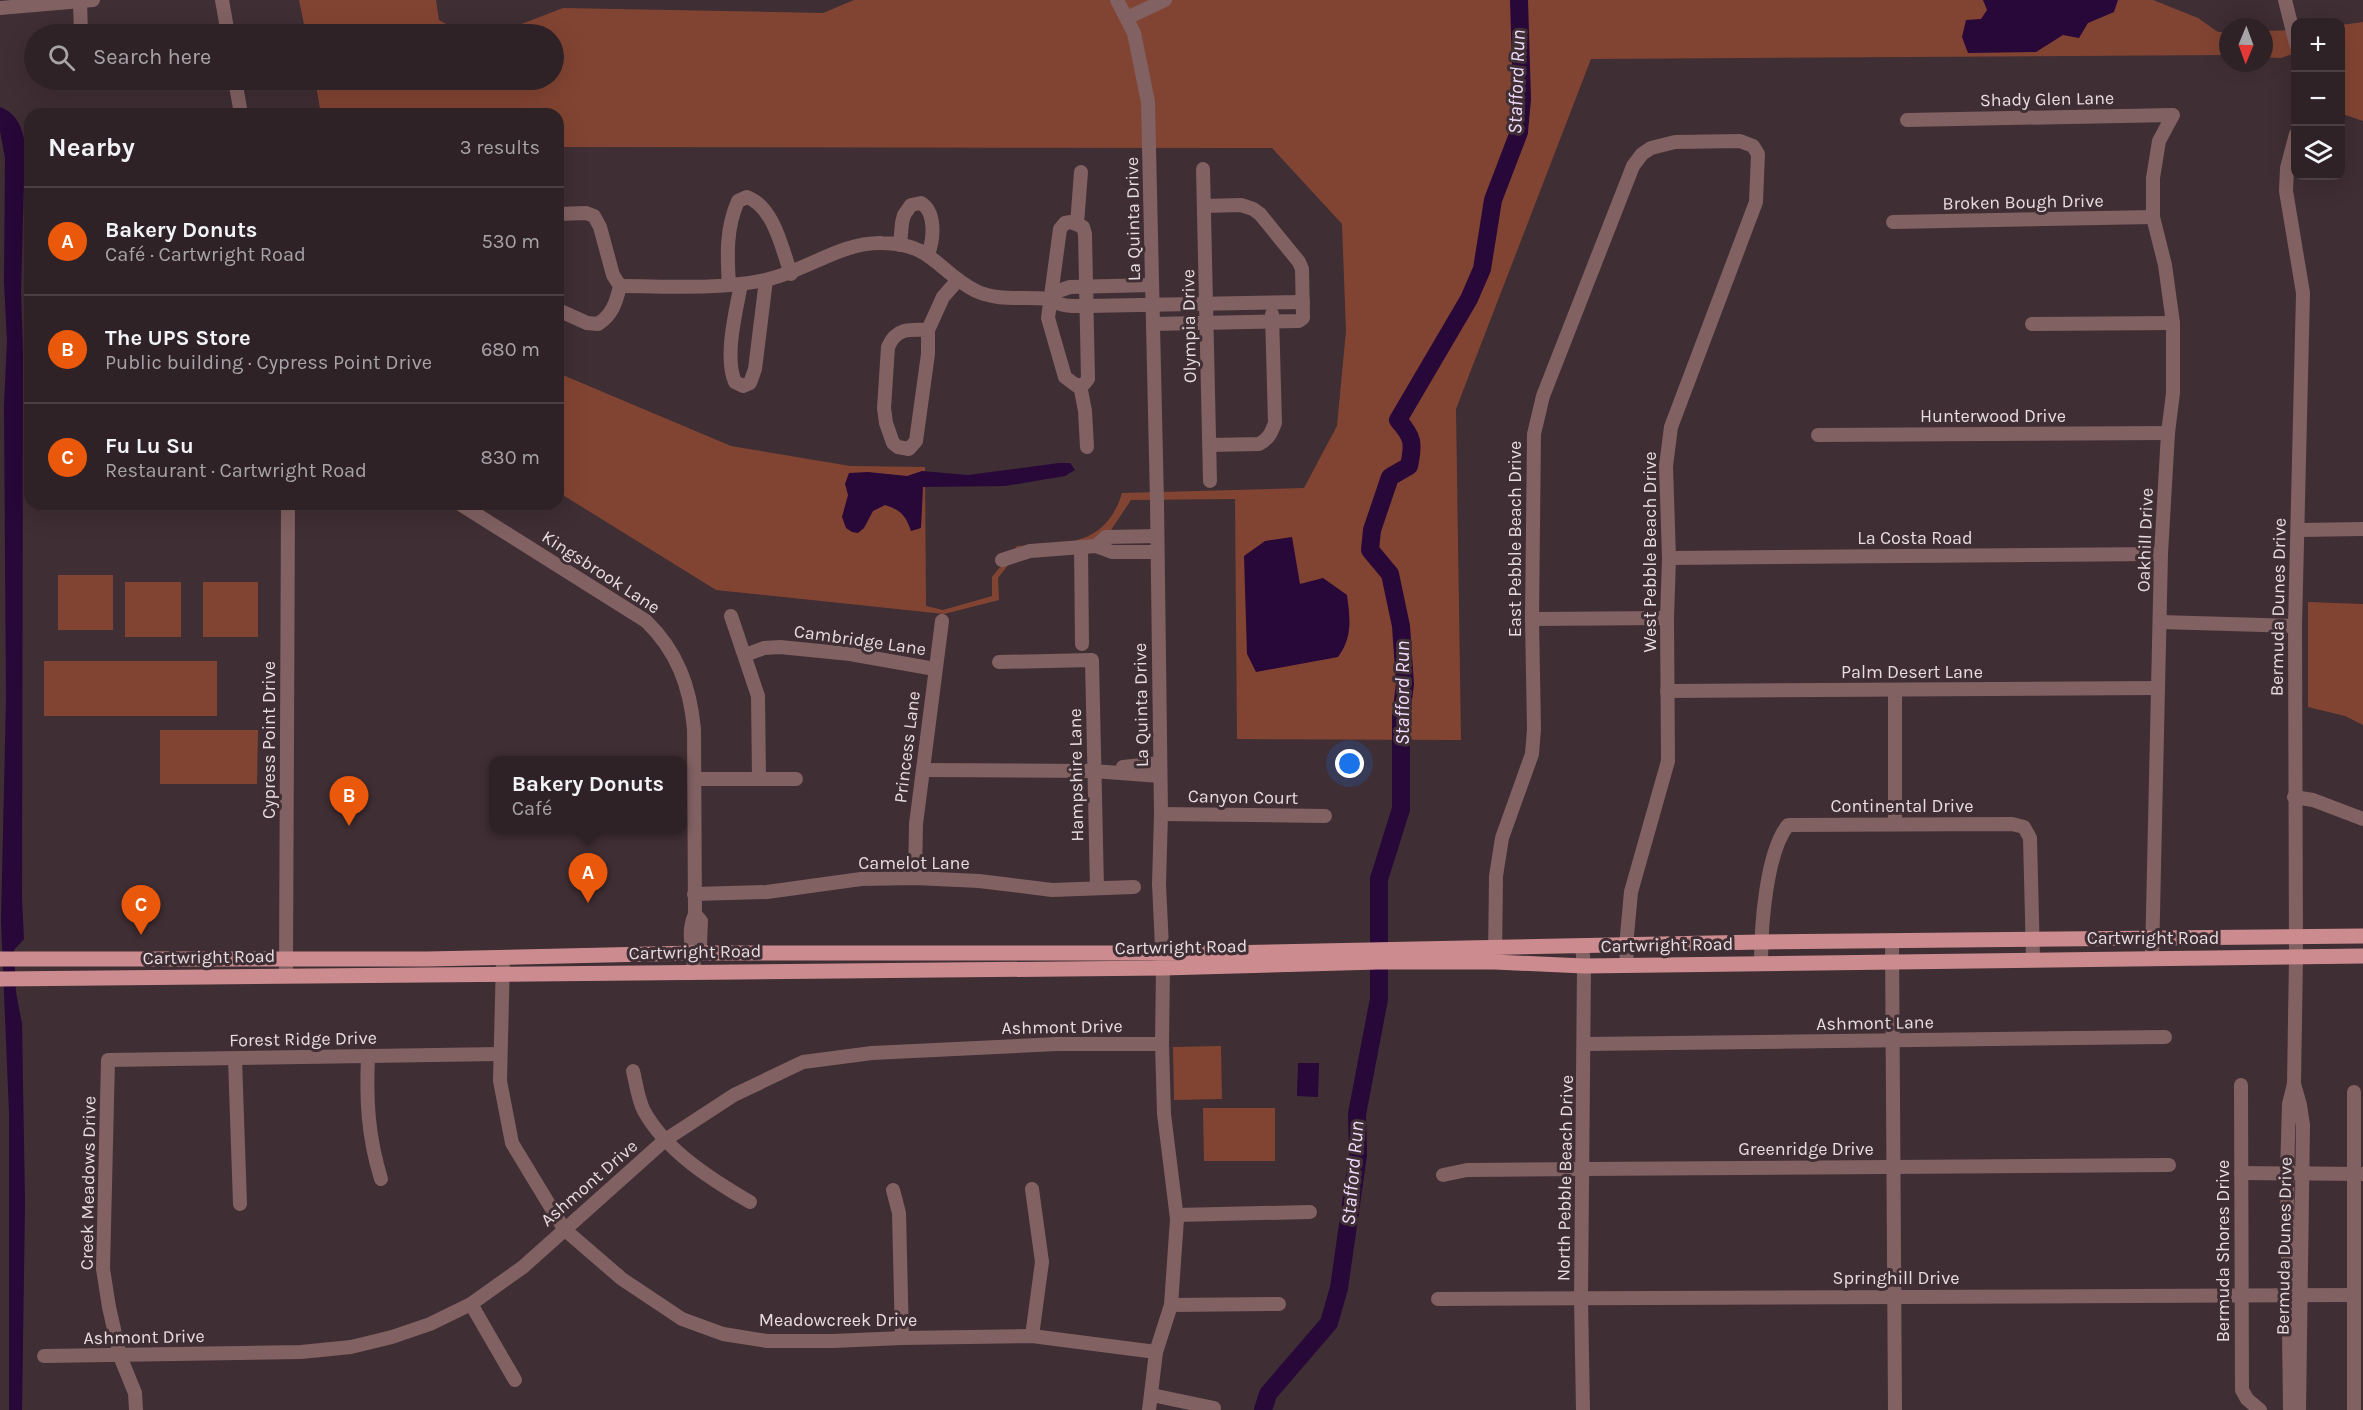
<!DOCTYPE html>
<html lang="en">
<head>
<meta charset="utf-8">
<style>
  body { margin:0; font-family:Karla,sans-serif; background:#372a2f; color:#f1f3f6 }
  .controls { position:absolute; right:18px; top:18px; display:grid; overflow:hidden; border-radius:12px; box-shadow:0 6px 24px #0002 }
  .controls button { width:54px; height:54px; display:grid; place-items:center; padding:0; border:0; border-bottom:2px solid #4a3f44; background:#2f2227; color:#f1f3f6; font:30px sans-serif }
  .compass { position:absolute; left:2219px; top:18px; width:54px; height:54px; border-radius:50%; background:#2f2227; box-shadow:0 6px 24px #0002; rotate:181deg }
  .you { position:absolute; left:1350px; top:764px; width:21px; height:21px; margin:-15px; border:4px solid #fff; border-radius:50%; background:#1a73e8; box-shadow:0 0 0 9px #1a73e833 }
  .badge { display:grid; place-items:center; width:39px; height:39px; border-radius:50%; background:#ea580c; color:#fff; font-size:20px; font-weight:700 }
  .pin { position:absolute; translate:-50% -50px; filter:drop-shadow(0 2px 3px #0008) }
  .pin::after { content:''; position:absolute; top:32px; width:21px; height:18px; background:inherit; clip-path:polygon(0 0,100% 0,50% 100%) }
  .popup { position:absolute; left:489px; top:756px; width:198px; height:78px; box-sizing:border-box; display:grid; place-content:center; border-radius:12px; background:#2f2227; filter:drop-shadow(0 2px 4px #0005); font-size:20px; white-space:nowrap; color:#a7a4a7 }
  .popup b { font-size:22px; color:#f1f3f6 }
  .popup::after { content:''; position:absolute; left:50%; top:100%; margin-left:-12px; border:12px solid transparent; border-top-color:#2f2227 }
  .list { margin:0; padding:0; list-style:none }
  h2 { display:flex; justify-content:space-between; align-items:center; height:78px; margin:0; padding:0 24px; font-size:26px }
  h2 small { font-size:20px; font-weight:400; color:#a7a4a7 }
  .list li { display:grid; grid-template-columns:39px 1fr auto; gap:18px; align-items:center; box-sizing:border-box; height:108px; padding:0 24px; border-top:2px solid #4a3f44 }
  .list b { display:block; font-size:22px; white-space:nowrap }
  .list p { margin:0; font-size:20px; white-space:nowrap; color:#a7a4a7 }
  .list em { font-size:20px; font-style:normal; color:#a7a4a7 }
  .icon { flex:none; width:33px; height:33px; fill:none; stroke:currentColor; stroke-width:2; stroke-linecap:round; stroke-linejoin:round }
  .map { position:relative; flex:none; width:2363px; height:1410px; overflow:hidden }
  .search { position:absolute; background:#2f2227; box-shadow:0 6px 24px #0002; left:24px; top:24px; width:540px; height:66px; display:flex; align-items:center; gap:15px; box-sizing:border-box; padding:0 21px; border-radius:33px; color:#a7a4a7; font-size:22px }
  .panel { position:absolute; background:#2f2227; box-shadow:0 6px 24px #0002; left:24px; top:108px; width:540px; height:402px; border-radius:18px }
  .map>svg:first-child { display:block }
  .green { fill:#824432 }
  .water { fill:#280739 }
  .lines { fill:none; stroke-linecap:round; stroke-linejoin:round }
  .river { stroke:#280739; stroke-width:18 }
  .minor { stroke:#816162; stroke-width:14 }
  .major { stroke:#cc8c8f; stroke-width:15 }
  .labels { text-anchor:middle; stroke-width:6; stroke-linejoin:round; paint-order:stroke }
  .street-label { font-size:18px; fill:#e7dce0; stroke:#3f2e34 }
  .water-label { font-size:20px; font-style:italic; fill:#efdcfd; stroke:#3f2e34 }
</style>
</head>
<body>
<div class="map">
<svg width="2363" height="1410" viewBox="0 0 2363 1410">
  <rect width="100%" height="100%" fill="#3f2e34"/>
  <g class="green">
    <polygon points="299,0 436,0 439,20 464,34 306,34"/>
    <path d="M854,0H2153L2198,18L2218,32H2228V55L1591,59L1456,409L1461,740L1237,739L1235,499L1131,500L1111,530L1093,542L1019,551L998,578L999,600L944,614L716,590L558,492V373L731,446L850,466L925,467L926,606L943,610L992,596V577L1017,546C1063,544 1106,547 1122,493L1304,488L1337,426L1346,331L1342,224L1272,148L558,147V114H321L315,80H554V34H496L563,8L823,13Z"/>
    <polygon points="2363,22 2363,121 2340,113 2341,25"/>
    <polygon points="2295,30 2295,53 2281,58 2264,57 2264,31"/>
    <rect x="58" y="575" width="55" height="55"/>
    <rect x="125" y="582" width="56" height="55"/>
    <rect x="203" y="582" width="55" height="55"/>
    <polygon points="2308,602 2363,604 2363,725 2345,716 2308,707"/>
    <rect x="44" y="661" width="173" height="55"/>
    <polygon points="160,730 258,730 257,784 160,784"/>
    <polygon points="1221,1046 1222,1099 1174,1100 1173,1047"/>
    <polygon points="1203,1108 1275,1108 1275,1161 1204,1161"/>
  </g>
  <g class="water">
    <polygon points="1983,0 2118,0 2114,12 2088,23 2079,38 2063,35 2036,52 1968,53 1962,37 1966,20 1981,19 1987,10"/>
    <path d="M0,107C17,113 23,129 25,145L21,292L23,353L22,899L24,939L14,950L16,992L22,1024L25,1203L22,1410H9V1112L1,921L6,699L4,406L7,341L4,282L5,158L0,131Z"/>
    <path d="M1059,463H1070L1075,470L1065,476L1005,486L923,487L921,528L911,531C906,516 901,510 885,505L873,511L864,528L858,533L852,532L846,528L842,517L848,495L845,484L849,473L868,472L907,476L922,471L968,475Z"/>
    <path d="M1292,537L1300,584L1323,578L1347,595C1350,618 1353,637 1338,657L1256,672L1247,654L1244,556L1265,541Z"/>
    <polygon points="1298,1063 1319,1063 1318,1097 1297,1096"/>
  </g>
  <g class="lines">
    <path class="river" d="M1263,1410L1268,1394L1329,1323L1339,1288L1358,1155L1357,1114L1379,999V879L1401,809V716L1405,684L1401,626L1390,574L1370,550L1372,530L1390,477L1409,466C1414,443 1413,437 1398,420L1469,299L1482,269L1493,200L1519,132L1522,99L1519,0"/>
    <g class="minor">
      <polyline points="80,0 81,34"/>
      <polyline points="222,0 228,34"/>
      <polyline points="1117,0 1134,33 1148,102 1157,502 1161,814 1159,884 1163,968 1162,1044 1164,1114 1177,1219 1171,1305 1156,1352 1149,1410"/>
      <polyline points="2285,0 2296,44"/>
      <polyline points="0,8 93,0"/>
      <polyline points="1127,18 1165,0"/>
      <polyline points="235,80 241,114"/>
      <polyline points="1907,120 2173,115 2159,141 2153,178 2153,217 2165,265 2173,323 2173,393 2168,433 2161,554 2152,958"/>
      <polyline points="1203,169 1210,481"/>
      <path d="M558,214L586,213L594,216L600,227L613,275L620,286C616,303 612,315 598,324L587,323L558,310"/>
      <polygon points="1071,222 1083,227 1085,234 1088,379 1084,384 1077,386 1065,377 1048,318 1060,229 1065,223"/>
      <polyline points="1893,222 2153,217"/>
      <polyline points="1077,224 1081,172"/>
      <path d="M900,245L902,223L904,215L911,205L921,203C936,212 934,239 928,254"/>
      <path d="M741,284C736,311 724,357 735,382L743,386L750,383L755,369L766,280"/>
      <path d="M729,285C727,255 726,228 738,201L747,197C774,207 782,249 791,274"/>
      <path d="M620,286C668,286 718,290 765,280C805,272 840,242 882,243C933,243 938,272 976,291C1000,302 1023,296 1048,299C1052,299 1056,303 1060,304C1068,307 1079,306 1087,306L1303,302"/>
      <polyline points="1050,299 1058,291 1070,287 1152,285"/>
      <polyline points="1153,324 1299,321 1303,318 1302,269 1299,262 1260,214 1253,209 1241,205 1204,206"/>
      <polyline points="2032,324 2173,323"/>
      <path d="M928,330C909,329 896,328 888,347L884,408L886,423L893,443L898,447L909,449L916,441L928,354V330L943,297L958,280"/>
      <polyline points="1080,385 1085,411 1087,447"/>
      <polyline points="1818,435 2168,433"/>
      <path d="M1210,445L1259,444C1269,439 1271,433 1275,423L1272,314"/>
      <path d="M460,504L646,621C677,651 690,686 694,729L695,914C686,934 694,951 694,971"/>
      <polyline points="2298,530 2363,529"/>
      <polyline points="1096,546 1106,537 1157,536"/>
      <polyline points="1081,547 1082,644"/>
      <polyline points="1669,558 2161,554"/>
      <polyline points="1002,560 1030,551 1096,546 1112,552 1157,552"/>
      <polyline points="731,616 758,696 759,779"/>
      <polyline points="1532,619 1667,618"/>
      <polyline points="2160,622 2295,626"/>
      <polyline points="745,655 764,648 780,647 850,654 935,669"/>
      <polyline points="999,662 1092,660 1097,888"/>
      <polyline points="1895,690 1895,824"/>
      <polyline points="1667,691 2157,688"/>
      <polyline points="1123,767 1160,763"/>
      <polyline points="923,770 1093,771 1160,776"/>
      <polyline points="695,779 796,779"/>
      <polyline points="2294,797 2313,800 2363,819"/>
      <polyline points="1161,814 1325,816"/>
      <polyline points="915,878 916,824 942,621"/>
      <polyline points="694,894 767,892 861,879 915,878 979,881 1052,890 1134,887"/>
      <polyline points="1892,941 1895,1410"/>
      <polyline points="1582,946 1584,966 1581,1298 1583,1410"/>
      <polyline points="694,953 700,945 701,921 695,914"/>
      <polyline points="1495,957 1496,876 1502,838 1532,754 1534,729 1532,619 1534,434 1543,396 1633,166 1642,154 1651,148 1675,142 1740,141 1753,146 1758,154 1756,202 1671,427 1666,466 1669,558 1667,618 1668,761 1631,892 1626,946 1627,965"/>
      <polyline points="503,958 500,1081 512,1143 564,1229 622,1279 682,1319 723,1334 767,1341 833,1341 902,1338 1032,1336 1156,1352"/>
      <path d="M1761,963C1761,926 1766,853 1788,825L2012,824L2024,827L2030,838L2033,958"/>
      <polyline points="286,970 288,504"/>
      <polyline points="1584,1044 2165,1037"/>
      <path d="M368,1056C366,1101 368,1136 381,1179"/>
      <polyline points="235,1059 240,1204"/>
      <path d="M633,1071C636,1083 638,1100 644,1111C666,1151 712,1180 750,1202"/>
      <polyline points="2294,1084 2296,956 2295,626 2303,293 2286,191 2287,168 2296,134"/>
      <polyline points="2241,1085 2242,1390 2247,1399 2260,1410"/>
      <polyline points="2354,1092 2354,1410"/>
      <polyline points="2241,1173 2363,1174"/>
      <polyline points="1443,1175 1467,1170 1584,1169 2169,1165"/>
      <polyline points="1032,1189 1042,1262 1032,1336"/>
      <polyline points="893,1190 899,1213 902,1338"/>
      <polyline points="1177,1215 1310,1212"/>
      <polyline points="1438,1299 2354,1295"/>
      <polyline points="471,1304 515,1380"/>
      <polyline points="1171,1305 1279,1304"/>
      <polyline points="44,1356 301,1352 351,1347 392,1337 430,1324 471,1304 523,1267 665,1140 734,1095 803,1062 872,1053 1057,1044 1162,1044"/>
      <polyline points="1152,1395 1214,1408"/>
      <polyline points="136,1410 135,1393 120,1356 109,1307 103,1269 108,1060 500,1054"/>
      <polyline points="2290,1410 2287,1173 2289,1104 2294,1084 2300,1105 2303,1125 2299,1410"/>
    </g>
    <g class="major">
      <polyline points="0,959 427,959 694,953 1221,953 1761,942 2363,936"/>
      <polyline points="0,979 1163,968 1378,962 1495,962 1584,966 2363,956"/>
    </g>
  </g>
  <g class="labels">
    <g class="street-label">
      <text transform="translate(2047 99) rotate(-1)" y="6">Shady Glen Lane</text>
      <text transform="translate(2023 202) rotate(-1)" y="6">Broken Bough Drive</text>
      <text transform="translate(1133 219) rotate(-91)" y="6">La Quinta Drive</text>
      <text transform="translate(1189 326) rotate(-91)" y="6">Olympia Drive</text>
      <text x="1993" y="422">Hunterwood Drive</text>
      <text x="1915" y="544">La Costa Road</text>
      <text transform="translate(1515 539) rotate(-90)" y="6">East Pebble Beach Drive</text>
      <text transform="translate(2145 540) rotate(-88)" y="6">Oakhill Drive</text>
      <text transform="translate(1650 552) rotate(-90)" y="6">West Pebble Beach Drive</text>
      <text transform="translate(601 572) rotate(33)" y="6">Kingsbrook Lane</text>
      <text transform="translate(2278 607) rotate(-89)" y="6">Bermuda Dunes Drive</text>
      <text transform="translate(860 640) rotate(8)" y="6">Cambridge Lane</text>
      <text x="1912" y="678">Palm Desert Lane</text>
      <text transform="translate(1141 705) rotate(-91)" y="6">La Quinta Drive</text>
      <text transform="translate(269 740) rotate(-90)" y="6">Cypress Point Drive</text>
      <text transform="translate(907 747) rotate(-83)" y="6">Princess Lane</text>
      <text transform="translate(1076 775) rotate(-91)" y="6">Hampshire Lane</text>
      <text transform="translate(1243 797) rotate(1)" y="6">Canyon Court</text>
      <text x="1902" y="812">Continental Drive</text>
      <text x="914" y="869">Camelot Lane</text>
      <text x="2153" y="944">Cartwright Road</text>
      <text transform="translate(1667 945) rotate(-1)" y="6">Cartwright Road</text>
      <text transform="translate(1181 947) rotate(-1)" y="6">Cartwright Road</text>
      <text transform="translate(695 952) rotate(-1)" y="6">Cartwright Road</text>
      <text transform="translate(209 957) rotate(-1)" y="6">Cartwright Road</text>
      <text transform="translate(1875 1023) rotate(-1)" y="6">Ashmont Lane</text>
      <text transform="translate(1062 1027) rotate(-1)" y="6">Ashmont Drive</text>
      <text transform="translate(303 1039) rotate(-1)" y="6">Forest Ridge Drive</text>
      <text x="1806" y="1155">Greenridge Drive</text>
      <text transform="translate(1565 1178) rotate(-89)" y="6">North Pebble Beach Drive</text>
      <text transform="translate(88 1183) rotate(-89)" y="6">Creek Meadows Drive</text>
      <text transform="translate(589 1183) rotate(-41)" y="6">Ashmont Drive</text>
      <text transform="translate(2284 1246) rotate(-89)" y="6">Bermuda Dunes Drive</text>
      <text transform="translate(2223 1251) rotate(-90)" y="6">Bermuda Shores Drive</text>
      <text x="1896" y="1284">Springhill Drive</text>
      <text x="838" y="1326">Meadowcreek Drive</text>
      <text transform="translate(144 1337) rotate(-1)" y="6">Ashmont Drive</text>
    </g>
    <g class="water-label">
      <text transform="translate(1516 82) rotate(-88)" y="7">Stafford Run</text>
      <text transform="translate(1402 693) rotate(-90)" y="7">Stafford Run</text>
      <text transform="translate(1352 1173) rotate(-85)" y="7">Stafford Run</text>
    </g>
  </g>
</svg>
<div class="controls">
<button>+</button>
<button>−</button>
<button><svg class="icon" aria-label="layers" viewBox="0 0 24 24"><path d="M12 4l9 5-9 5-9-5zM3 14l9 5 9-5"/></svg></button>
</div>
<svg class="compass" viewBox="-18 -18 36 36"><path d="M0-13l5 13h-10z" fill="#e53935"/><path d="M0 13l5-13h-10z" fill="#a7a4a7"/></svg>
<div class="you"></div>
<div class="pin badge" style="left:588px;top:903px">A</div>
<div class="popup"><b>Bakery Donuts</b>Café</div>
<div class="pin badge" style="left:349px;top:826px">B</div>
<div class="pin badge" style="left:141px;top:935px">C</div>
<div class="search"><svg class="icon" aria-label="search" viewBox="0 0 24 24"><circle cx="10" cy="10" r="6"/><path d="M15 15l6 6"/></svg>Search here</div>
<section class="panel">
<h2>Nearby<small>3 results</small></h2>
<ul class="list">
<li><span class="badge">A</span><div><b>Bakery Donuts</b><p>Café · Cartwright Road</p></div><em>530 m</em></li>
<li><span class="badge">B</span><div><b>The UPS Store</b><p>Public building · Cypress Point Drive</p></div><em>680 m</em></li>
<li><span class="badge">C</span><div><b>Fu Lu Su</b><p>Restaurant · Cartwright Road</p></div><em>830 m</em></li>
</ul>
</section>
</div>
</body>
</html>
